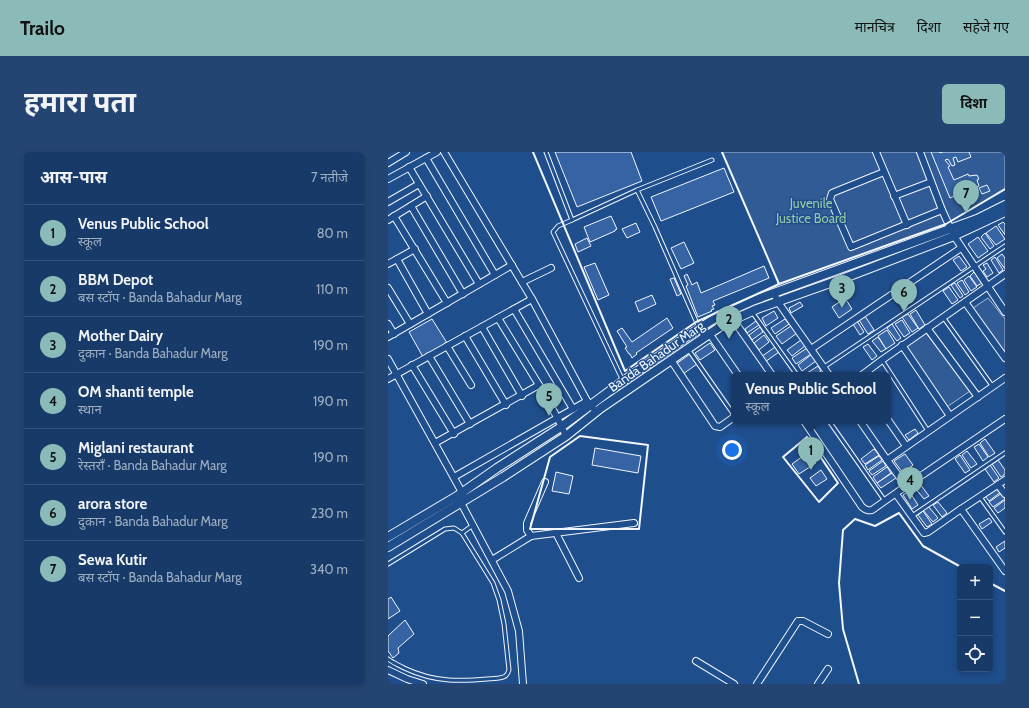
<!DOCTYPE html>
<html lang="hi">
<head>
<meta charset="utf-8">
<style>
  body { margin:0; font-family:Cabin,"Noto Sans Devanagari",sans-serif; background:#244571; color:#f1f3f6 }
  .controls { position:absolute; right:12px; bottom:12px; display:grid; overflow:hidden; border-radius:6px; box-shadow:0 2px 6px #0003 }
  .controls button { width:36px; height:36px; display:grid; place-items:center; padding:0; border:0; border-bottom:1px solid #36547d; background:#173a69; color:#f1f3f6; font:20px sans-serif }
  .you { position:absolute; left:344px; top:298px; width:14px; height:14px; margin:-10px; border:3px solid #fff; border-radius:50%; background:#1a73e8; box-shadow:0 0 0 6px #1a73e833 }
  .badge { display:grid; place-items:center; width:26px; height:26px; border-radius:50%; background:#8bbbb9; color:#111; font-size:13px; font-weight:700 }
  .pin { position:absolute; translate:-50% -33px; filter:drop-shadow(0 1px 2px #0008) }
  .pin::after { content:''; position:absolute; top:21px; width:14px; height:12px; background:inherit; clip-path:polygon(0 0,100% 0,50% 100%) }
  .popup { position:absolute; left:343px; top:220px; width:160px; height:52px; box-sizing:border-box; display:grid; place-content:center; border-radius:6px; background:#173a69; filter:drop-shadow(0 1px 3px #0005); font-size:13px; white-space:nowrap; color:#9eadc0 }
  .popup b { font-size:15px; color:#f1f3f6 }
  .popup::after { content:''; position:absolute; left:50%; top:100%; margin-left:-8px; border:8px solid transparent; border-top-color:#173a69 }
  .list { margin:0; padding:0; list-style:none }
  h2 { display:flex; justify-content:space-between; align-items:center; height:52px; margin:0; padding:0 16px; font-size:17px }
  h2 small { font-size:13px; font-weight:400; color:#9eadc0 }
  .list li { display:grid; grid-template-columns:26px 1fr auto; gap:12px; align-items:center; box-sizing:border-box; height:56px; padding:0 16px; border-top:1px solid #36547d }
  .list b { display:block; font-size:15px; white-space:nowrap }
  .list p { margin:0; font-size:13px; white-space:nowrap; color:#9eadc0 }
  .list em { font-size:13px; font-style:normal; color:#9eadc0 }
  .icon { flex:none; width:22px; height:22px; fill:none; stroke:currentColor; stroke-width:2; stroke-linecap:round; stroke-linejoin:round }
  .map { position:relative; flex:none; width:617px; height:532px; overflow:hidden; border-radius:6px }
  header { display:flex; align-items:center; gap:24px; box-sizing:border-box; height:56px; padding:0 20px; background:#8bbbb9; color:#111 }
  header strong { font-size:19px }
  nav { display:flex; gap:22px; margin-inline-start:auto; font-size:14px }
  .intro { display:flex; align-items:center; justify-content:space-between; box-sizing:border-box; height:96px; padding:0 24px }
  h1 { margin:0; font-size:28px }
  .button { padding:10px 18px; border-radius:6px; background:#8bbbb9; color:#111; font-size:14px; font-weight:700 }
  main { display:flex; gap:24px; padding:0 24px }
  aside { flex:1; background:#173a69; border-radius:6px; box-shadow:0 2px 6px #0003 }
  .map>svg:first-child { display:block }
  .built { fill:#305b95; stroke:#a8bbd7 }
  .building { fill:#3563a3; stroke:#f2f6ff }
  .lines { fill:none; stroke-linecap:round; stroke-linejoin:round }
  .lane-casing { stroke:#f2f6ff; stroke-width:5 }
  .street-casing { stroke:#f2f6ff; stroke-width:8 }
  .secondary-casing { stroke:#f2f6ff; stroke-width:10 }
  .lane { stroke:#1f4e8c; stroke-width:3 }
  .street { stroke:#1f4e8c; stroke-width:6 }
  .secondary { stroke:#1f4e8c; stroke-width:8 }
  .wall { stroke:#f2f6ff; stroke-width:2 }
  .labels { text-anchor:middle; stroke-width:3; stroke-linejoin:round; paint-order:stroke }
  .park-label { font-size:13px; fill:#97c8a6; stroke:#1f4e8c }
  .street-label { font-size:13px; fill:#f2f6ff; stroke:#1f4e8c }
</style>
</head>
<body>
<header>
<strong>Trailo</strong>
<nav><a>मानचित्र</a><a>दिशा</a><a>सहेजे गए</a></nav>
</header>
<div class="intro"><h1>हमारा पता</h1><a class="button">दिशा</a></div>
<main>
<aside>
<h2>आस-पास<small>7 नतीजे</small></h2>
<ul class="list">
<li><span class="badge">1</span><div><b>Venus Public School</b><p>स्कूल</p></div><em>80 m</em></li>
<li><span class="badge">2</span><div><b>BBM Depot</b><p>बस स्टॉप · Banda Bahadur Marg</p></div><em>110 m</em></li>
<li><span class="badge">3</span><div><b>Mother Dairy</b><p>दुकान · Banda Bahadur Marg</p></div><em>190 m</em></li>
<li><span class="badge">4</span><div><b>OM shanti temple</b><p>स्थान</p></div><em>190 m</em></li>
<li><span class="badge">5</span><div><b>Miglani restaurant</b><p>रेस्तराँ · Banda Bahadur Marg</p></div><em>190 m</em></li>
<li><span class="badge">6</span><div><b>arora store</b><p>दुकान · Banda Bahadur Marg</p></div><em>230 m</em></li>
<li><span class="badge">7</span><div><b>Sewa Kutir</b><p>बस स्टॉप · Banda Bahadur Marg</p></div><em>340 m</em></li>
</ul>
</aside>
<div class="map">
<svg width="617" height="532" viewBox="0 0 617 532">
  <rect width="100%" height="100%" fill="#1f4e8c"/>
  <g class="built">
    <polygon points="334,0 617,0 617,37 558,72 391,132"/>
    <polygon points="600,146 617,167 617,209 582,158"/>
    <polygon points="536,178 582,239 556,257 514,193"/>
  </g>
  <g class="building">
    <polygon points="167,0 243,0 254,29 189,55"/>
    <polygon points="543,0 551,0 552,1 555,0 581,0 583,5 570,10 568,5 565,6 567,13 564,14 560,7 557,8 562,14 560,15 566,28 580,22 581,24 589,23 591,27 589,28 591,34 575,40 575,38 570,40 571,42 562,46"/>
    <polygon points="336,16 346,40 273,69 263,45"/>
    <polygon points="599,33 602,39 594,42 591,36"/>
    <polygon points="223,64 229,77 227,78 227,79 202,90 196,75"/>
    <polygon points="615,70 617,72 617,83 610,73"/>
    <polygon points="248,71 252,80 239,86 234,77"/>
    <polygon points="608,74 617,87 608,93 598,81"/>
    <polygon points="597,81 606,94 602,97 593,85"/>
    <polygon points="590,85 600,99 590,106 580,92"/>
    <polygon points="199,86 203,94 190,100 187,92"/>
    <polygon points="296,90 306,111 293,117 283,96"/>
    <polygon points="614,102 617,106 617,117 609,106"/>
    <polygon points="571,104 579,115 573,119 565,108"/>
    <polygon points="607,105 615,118 611,121 603,108"/>
    <polygon points="207,111 221,143 210,148 196,115"/>
    <polygon points="599,111 605,121 599,125 595,119 598,117 595,113"/>
    <polygon points="376,114 381,126 325,149 327,153 324,154 326,157 323,158 324,159 310,165 298,134 300,133 296,124 299,122 304,133 309,130 313,141"/>
    <polygon points="586,120 594,131 589,134 582,124"/>
    <polygon points="581,124 589,135 583,139 576,128"/>
    <polygon points="286,126 293,142 289,144 282,127"/>
    <polygon points="574,128 581,140 577,143 569,131"/>
    <polygon points="567,131 575,144 572,146 563,133"/>
    <polygon points="561,135 570,148 564,152 555,139"/>
    <polygon points="516,141 523,150 517,154 510,145"/>
    <polygon points="264,143 268,152 251,160 247,150"/>
    <polygon points="457,146 464,157 451,166 444,155"/>
    <polygon points="412,150 415,154 403,161 401,156"/>
    <polygon points="528,158 537,173 531,177 522,162"/>
    <polygon points="386,159 390,166 378,174 374,166"/>
    <polygon points="520,162 530,176 524,180 514,165"/>
    <polygon points="477,164 486,178 480,182 471,168"/>
    <polygon points="279,166 285,176 248,201 249,202 244,206 242,202 241,202 237,196 239,195 229,179 234,176 244,190"/>
    <polygon points="44,167 59,191 35,205 21,180"/>
    <polygon points="397,167 401,172 387,182 383,176"/>
    <polygon points="514,168 522,181 516,185 507,172"/>
    <polygon points="368,169 371,173 359,181 357,177"/>
    <polygon points="469,169 476,180 472,183 465,172"/>
    <polygon points="504,172 513,186 509,189 499,176"/>
    <polygon points="403,174 409,181 394,192 388,184"/>
    <polygon points="372,175 375,180 364,188 361,183"/>
    <polygon points="499,178 507,191 498,197 490,184"/>
    <polygon points="376,183 381,190 371,198 366,191"/>
    <polygon points="490,185 498,197 493,200 484,189"/>
    <polygon points="413,188 417,194 404,204 399,198"/>
    <polygon points="322,191 327,198 312,208 307,201"/>
    <polygon points="480,192 489,204 484,208 475,195"/>
    <polygon points="387,195 391,200 377,210 373,205"/>
    <polygon points="419,196 423,202 408,212 404,206"/>
    <polygon points="302,202 309,212 295,222 288,212"/>
    <polygon points="424,202 428,209 414,219 410,213"/>
    <polygon points="430,214 433,219 427,223 416,223"/>
    <polygon points="527,277 530,281 521,288 517,283"/>
    <polygon points="597,287 607,301 601,305 592,291"/>
    <polygon points="591,292 600,305 595,309 586,295"/>
    <polygon points="417,294 428,311 411,322 404,312 415,304 411,298"/>
    <polygon points="207,296 253,304 250,321 204,313"/>
    <polygon points="486,297 491,303 477,312 473,307"/>
    <polygon points="579,299 589,312 583,316 574,303"/>
    <polygon points="517,302 525,313 515,321 506,309"/>
    <polygon points="572,303 582,318 577,321 567,307"/>
    <polygon points="491,304 494,308 480,318 477,313"/>
    <polygon points="610,308 617,318 617,322 613,325 604,312"/>
    <polygon points="495,309 498,314 484,323 481,319"/>
    <polygon points="602,313 611,326 606,330 597,317"/>
    <polygon points="499,315 503,321 489,331 485,325"/>
    <polygon points="433,318 439,327 428,334 422,326"/>
    <polygon points="168,320 185,324 181,342 164,339"/>
    <polygon points="504,321 508,326 493,336 489,331"/>
    <polygon points="532,332 541,344 536,347 527,336"/>
    <polygon points="610,334 614,339 601,349 597,344"/>
    <polygon points="521,339 530,353 524,357 515,343"/>
    <polygon points="614,341 617,347 605,355 601,350"/>
    <polygon points="617,348 617,356 610,361 606,356"/>
    <polygon points="550,350 559,361 554,365 545,353"/>
    <polygon points="540,354 550,366 545,370 535,358"/>
    <polygon points="535,359 544,372 539,375 530,363"/>
    <polygon points="601,366 604,370 594,377 591,372"/>
    <polygon points="617,389 617,396 611,400 608,395"/>
    <polygon points="3,445 12,459 0,467 0,447"/>
    <polygon points="17,468 26,482 10,496 11,501 5,506 0,499 0,484"/>
  </g>
  <g class="lines">
    <g class="lane-casing">
      <g id="lane">
        <polyline points="158,0 184,68"/>
        <polyline points="249,38 267,75 315,185"/>
        <polyline points="364,160 409,223"/>
        <polyline points="555,165 605,235"/>
        <polyline points="300,197 346,263"/>
        <polyline points="494,208 540,279"/>
        <polyline points="436,215 617,94"/>
        <polyline points="234,227 165,80 170,74 184,68 249,38 324,8"/>
        <polyline points="441,269 497,349"/>
        <polyline points="592,345 617,380"/>
        <polyline points="524,364 617,301"/>
        <polyline points="0,412 57,377 66,376 74,381"/>
        <path d="M0,507C5,511 11,513 16,516C50,532 75,529 111,526C117,525 119,524 121,518L116,472L111,448L105,431L74,381L85,373"/>
      </g>
    </g>
    <g class="street-casing">
      <g id="street">
        <polyline points="56,0 144,147 199,249 205,256"/>
        <polyline points="488,0 519,73"/>
        <polyline points="532,0 554,58 566,84 617,160"/>
        <polyline points="38,6 107,123"/>
        <polyline points="0,11 18,0"/>
        <polyline points="21,15 91,132"/>
        <polyline points="496,20 444,41 442,47 463,95 554,58"/>
        <polyline points="0,27 49,0"/>
        <polyline points="506,44 543,30"/>
        <polyline points="0,50 31,32"/>
        <polyline points="23,54 75,142"/>
        <polyline points="6,64 59,151"/>
        <polyline points="0,68 39,44"/>
        <polyline points="9,107 40,162"/>
        <polyline points="0,112 27,97"/>
        <polyline points="134,130 163,116"/>
        <polyline points="0,136 22,172"/>
        <polyline points="386,141 390,150 441,223"/>
        <polyline points="577,150 617,206"/>
        <polyline points="126,157 185,257"/>
        <polyline points="342,159 349,173 384,223"/>
        <polyline points="110,166 151,233 169,265 178,284"/>
        <polyline points="0,172 6,182"/>
        <polyline points="94,175 134,244"/>
        <polyline points="539,176 590,245"/>
        <polyline points="321,181 350,223"/>
        <polyline points="77,184 118,253"/>
        <polyline points="0,185 124,113"/>
        <polyline points="514,193 562,264"/>
        <polyline points="59,194 83,233"/>
        <polyline points="423,197 573,96"/>
        <polyline points="41,204 82,272"/>
        <polyline points="0,207 76,344"/>
        <polyline points="283,208 327,274 332,275 346,265"/>
        <polyline points="24,213 66,282"/>
        <polyline points="474,223 494,208 617,122"/>
        <polyline points="0,227 144,147"/>
        <polyline points="500,268 518,294"/>
        <path d="M416,269L474,355C478,358 480,359 484,358L518,334L499,308"/>
        <polyline points="472,269 499,308 617,226"/>
        <polyline points="47,291 151,233"/>
        <polyline points="66,325 199,249"/>
        <polyline points="617,328 573,357 617,419"/>
        <polyline points="610,333 617,342"/>
        <polyline points="518,334 617,267"/>
        <polyline points="508,342 536,381 540,380 573,357"/>
        <polyline points="71,347 120,439 131,479 135,532"/>
        <polyline points="168,381 191,426"/>
        <polyline points="143,384 139,378 139,371 157,330"/>
        <polyline points="104,408 143,384 246,371"/>
        <polyline points="308,509 346,532"/>
        <polyline points="0,518 19,527 35,532"/>
        <polyline points="369,532 410,469 415,469 440,482"/>
        <polyline points="430,532 440,517"/>
      </g>
    </g>
    <g class="secondary-casing">
      <g id="secondary">
        <polyline points="0,385 69,344 109,316 173,275 235,229 304,181 332,163 364,149 589,67 617,53"/>
        <polyline points="0,395 115,325 178,284 213,256 336,172 369,157 459,125 566,84 617,60"/>
      </g>
    </g>
    <use href="#lane" class="lane"/>
    <use href="#street" class="street"/>
    <use href="#secondary" class="secondary"/>
    <g class="wall">
      <polyline points="145,0 237,219 308,170 391,132 334,0"/>
      <polyline points="390,130 391,132 558,72 617,37"/>
      <polygon points="192,284 260,293 251,377 142,377 162,305"/>
      <polygon points="419,285 450,331 431,350 395,305"/>
      <polyline points="602,431 617,439"/>
      <polyline points="471,532 455,477 451,431 455,378 467,367 487,374 511,361 535,394 573,415"/>
    </g>
  </g>
  <g class="labels">
    <g class="park-label">
      <text x="423" y="56">Juvenile<tspan x="423" dy="15">Justice Board</tspan></text>
    </g>
    <g class="street-label">
      <text transform="translate(268 204) rotate(-35)" y="5">Banda Bahadur Marg</text>
    </g>
  </g>
</svg>
<div class="controls">
<button>+</button>
<button>−</button>
<button><svg class="icon" aria-label="locate" viewBox="0 0 24 24"><circle cx="12" cy="12" r="6"/><path d="M12 2v4M12 18v4M2 12h4M18 12h4"/></svg></button>
</div>
<div class="you"></div>
<div class="pin badge" style="left:423px;top:318px">1</div>
<div class="popup"><b>Venus Public School</b>स्कूल</div>
<div class="pin badge" style="left:341px;top:187px">2</div>
<div class="pin badge" style="left:454px;top:156px">3</div>
<div class="pin badge" style="left:522px;top:348px">4</div>
<div class="pin badge" style="left:161px;top:264px">5</div>
<div class="pin badge" style="left:516px;top:160px">6</div>
<div class="pin badge" style="left:578px;top:61px">7</div>
</div>
</main>
</body>
</html>
